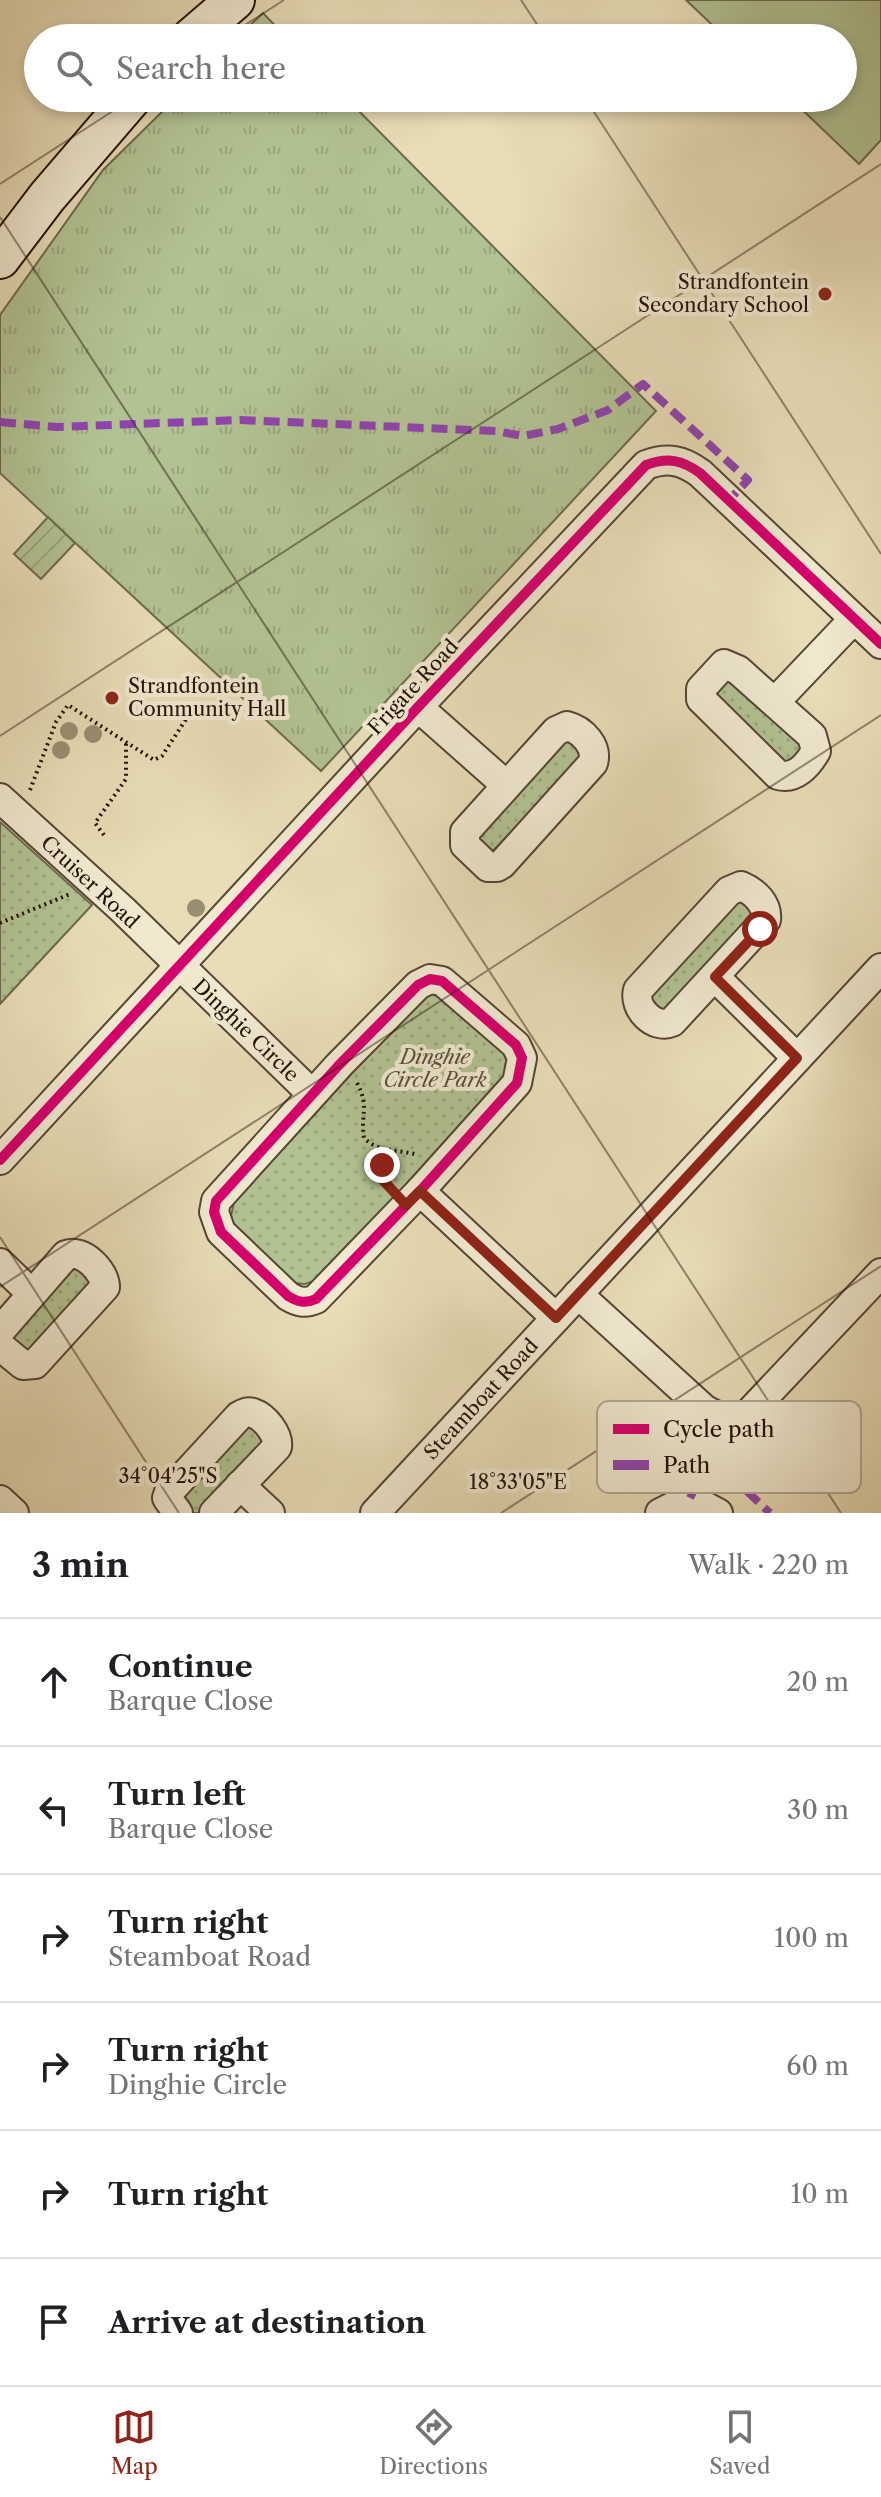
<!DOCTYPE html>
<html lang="en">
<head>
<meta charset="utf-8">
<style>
  body { margin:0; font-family:"Libre Caslon Text",serif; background:#f6f6f6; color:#202124 }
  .stop { position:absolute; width:24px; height:24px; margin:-18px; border:6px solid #8f2418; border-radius:50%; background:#fff }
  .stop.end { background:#8f2418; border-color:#fff; box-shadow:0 2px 8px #0008 }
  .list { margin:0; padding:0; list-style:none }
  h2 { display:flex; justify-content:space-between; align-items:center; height:104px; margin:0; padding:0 32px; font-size:34px }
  h2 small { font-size:26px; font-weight:400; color:#757577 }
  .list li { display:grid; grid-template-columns:52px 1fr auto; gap:24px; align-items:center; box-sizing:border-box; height:128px; padding:0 32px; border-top:2px solid #e0e0e0 }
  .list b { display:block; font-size:30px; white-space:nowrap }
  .list p { margin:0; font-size:26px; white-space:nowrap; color:#757577 }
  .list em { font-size:26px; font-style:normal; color:#757577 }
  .icon { flex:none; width:44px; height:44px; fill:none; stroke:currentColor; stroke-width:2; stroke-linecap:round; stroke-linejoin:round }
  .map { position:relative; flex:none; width:881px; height:1513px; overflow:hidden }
  .search { position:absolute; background:#fff; box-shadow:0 4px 12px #0003; left:24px; right:24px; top:24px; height:88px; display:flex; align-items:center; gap:20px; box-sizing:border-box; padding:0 28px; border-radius:44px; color:#757577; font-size:30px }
  .sheet { height:872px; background:#fff }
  nav { display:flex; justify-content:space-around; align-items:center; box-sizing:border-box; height:112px; border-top:2px solid #e0e0e0; background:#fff; font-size:22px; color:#757577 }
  nav a { display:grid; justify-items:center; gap:4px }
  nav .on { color:#8f2418 }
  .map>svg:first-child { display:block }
  .grass { fill:url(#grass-tufts); stroke:#6b6a4e; stroke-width:2 }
  .park { fill:url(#park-dots); stroke:#6b6a4e; stroke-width:2 }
  .garden { fill:url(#garden-furrows); stroke:#6b6a4e; stroke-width:2 }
  .pitch { fill:#b2c292; stroke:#6b6a4e; stroke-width:2 }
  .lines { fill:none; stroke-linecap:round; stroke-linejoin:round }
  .street-casing { stroke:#554535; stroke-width:32 }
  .secondary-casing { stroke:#24120a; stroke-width:42 }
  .path { stroke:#24120a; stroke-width:4; stroke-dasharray:2 4; stroke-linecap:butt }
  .street { stroke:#f0e9d0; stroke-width:28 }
  .secondary { stroke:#f0e9d0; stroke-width:38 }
  .quiet { stroke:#8e44ad; stroke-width:8; stroke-dasharray:16 8; stroke-linecap:butt }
  .cycleway-casing { stroke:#f0e9d0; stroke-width:15 }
  .cycleway { stroke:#d6006c; stroke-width:10 }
  .tree { fill:#988f72 }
  .route { stroke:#8f2418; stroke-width:10 }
  .ticks { fill:none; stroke:#24120a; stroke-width:2; stroke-opacity:0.45 }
  .poi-dot { fill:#8f2418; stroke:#f0e9d0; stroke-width:3 }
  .labels { text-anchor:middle; stroke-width:8; stroke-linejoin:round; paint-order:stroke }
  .poi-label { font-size:20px; fill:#24120a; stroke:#f0e9d0; text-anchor:end }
  .street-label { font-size:20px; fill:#24120a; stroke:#f0e9d0 }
  .park-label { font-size:20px; font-style:italic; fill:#56503a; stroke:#f0e9d0 }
  .key { fill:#f0e9d0; stroke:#b3a895; stroke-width:2 }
  .key-label { font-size:22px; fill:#24120a }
  .ticks-label { font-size:20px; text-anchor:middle; fill:#24120a; stroke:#f0e9d0; stroke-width:8; stroke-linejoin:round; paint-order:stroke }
</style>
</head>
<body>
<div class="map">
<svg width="881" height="1513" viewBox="0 0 881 1513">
  <defs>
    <pattern id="grass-tufts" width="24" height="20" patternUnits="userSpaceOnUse" patternTransform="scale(2)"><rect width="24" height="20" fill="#b2c292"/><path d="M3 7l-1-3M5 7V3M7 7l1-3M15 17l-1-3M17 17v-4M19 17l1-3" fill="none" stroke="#99a67d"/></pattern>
    <pattern id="park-dots" width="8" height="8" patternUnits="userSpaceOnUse" patternTransform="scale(2)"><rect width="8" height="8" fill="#b2c292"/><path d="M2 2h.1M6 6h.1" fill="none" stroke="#99a67d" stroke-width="1.8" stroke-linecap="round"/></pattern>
    <pattern id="garden-furrows" width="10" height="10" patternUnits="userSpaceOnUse" patternTransform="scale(2)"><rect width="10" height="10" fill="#b2c292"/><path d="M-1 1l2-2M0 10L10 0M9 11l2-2" fill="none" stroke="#99a67d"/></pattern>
  </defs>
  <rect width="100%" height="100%" fill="#e8ddb7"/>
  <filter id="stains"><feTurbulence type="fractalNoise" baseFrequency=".0025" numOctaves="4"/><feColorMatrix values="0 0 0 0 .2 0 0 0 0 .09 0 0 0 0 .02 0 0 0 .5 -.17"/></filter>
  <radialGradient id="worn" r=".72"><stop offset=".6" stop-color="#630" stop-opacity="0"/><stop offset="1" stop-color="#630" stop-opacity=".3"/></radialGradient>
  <g class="grass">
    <polygon points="263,13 287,38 237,38"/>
    <polygon points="176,98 346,98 656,411 321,771 0,473 0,315 103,170"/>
  </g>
  <g class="park">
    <polygon points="727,676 803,745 806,751 785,764 712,691"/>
    <polygon points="569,736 586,753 490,854 475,834"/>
    <polygon points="0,822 92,905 0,1004"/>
    <polygon points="737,898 757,909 662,1014 646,995"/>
    <polygon points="435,994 444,995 505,1050 508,1065 505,1079 317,1280 305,1284 293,1283 235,1231 231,1216 234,1202 423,996"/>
    <polygon points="79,1264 94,1279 27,1355 8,1336 71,1268"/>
    <polygon points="249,1425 266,1441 202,1513 193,1513 182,1503 182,1495"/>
  </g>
  <polygon class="garden" points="48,517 75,543 41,579 14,554"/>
  <polygon class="pitch" points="686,0 881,0 881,140 859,164 790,98 843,98 843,38 726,38"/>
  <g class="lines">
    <g class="street-casing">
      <g id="street">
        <path d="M724,664L738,670L812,736L816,751C808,765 795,780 778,775L701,699V689Z"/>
        <polyline points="775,702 854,619"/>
        <polyline points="418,707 506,785"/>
        <path d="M567,726C583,730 598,747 593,763L502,864L497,867H488L465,845V832L556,731Z"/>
        <polyline points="0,798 123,910 312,1094"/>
        <path d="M741,886C755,892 768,904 766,920L672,1022C654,1030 633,1008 638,990L729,891Z"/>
        <polyline points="715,977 797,1058"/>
        <path d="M430,979L442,981L516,1045L522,1058L517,1083L420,1191L316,1299C305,1304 298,1302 288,1296L221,1232L214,1212L216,1201L339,1065L418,985Z"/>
        <path d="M0,1160L418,707L646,465C668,457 682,460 700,473L881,644"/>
        <polyline points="420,1191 556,1318"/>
        <polyline points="0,1263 31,1293"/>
        <path d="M578,1294L704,1409C721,1419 731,1421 749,1413L881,1273"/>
        <path d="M0,1331L66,1255C82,1248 105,1271 105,1287L35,1364L23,1365L0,1346"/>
        <polyline points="240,1485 270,1513"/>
        <polyline points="0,1500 14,1513"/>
        <path d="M178,1513L167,1498L169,1492L239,1416C244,1413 248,1411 253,1413C265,1417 279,1435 277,1447L214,1513"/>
        <polyline points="375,1513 881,968"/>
        <polyline points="660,1513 690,1498 718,1513"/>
      </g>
    </g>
    <g class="secondary-casing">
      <g id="secondary">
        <polyline points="191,38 235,0"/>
        <polyline points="0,259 47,197 132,98"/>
      </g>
    </g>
    <g class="path">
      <polyline points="30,790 56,722 68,705 154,760 162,756 194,707"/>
      <polyline points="104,835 95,823 126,779 126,742"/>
      <polyline points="0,923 70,894"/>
      <path d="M357,1083C370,1107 360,1116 364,1138C379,1153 399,1149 418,1155"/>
      <polyline points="380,1150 382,1165 380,1177 388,1187"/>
    </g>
    <use href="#street" class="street"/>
    <use href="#secondary" class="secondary"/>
    <g class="quiet">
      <polyline points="0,422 57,427 240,420 496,431 523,436 558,429 608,410 643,384 748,480 728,501"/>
      <polyline points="712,1458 770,1513"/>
      <polyline points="690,1498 730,1419"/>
    </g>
    <g class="cycleway-casing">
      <g id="cycleway">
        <path d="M430,979L442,981L516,1045L522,1058L517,1083L420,1191L316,1299C305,1304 298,1302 288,1296L221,1232L214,1212L216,1201L339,1065L418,985Z"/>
        <path d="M0,1160L418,707L646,465C668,457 682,460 700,473L881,644"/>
      </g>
    </g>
    <use href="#cycleway" class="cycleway"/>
  </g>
  <g class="tree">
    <circle cx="69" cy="731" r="9"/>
    <circle cx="93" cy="734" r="9"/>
    <circle cx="61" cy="750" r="9"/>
    <circle cx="196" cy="908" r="9"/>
  </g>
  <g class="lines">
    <polyline class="route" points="382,1165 380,1177 406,1205 420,1191 556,1318 797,1058 715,977 760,929"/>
  </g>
  <path class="ticks" d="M521,0L546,38M225,38L284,0M585,98L881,554M0,184L133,98M0,217L841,1513M0,736L881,164M0,1237L179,1513M0,1287L881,715M501,1513L881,1266"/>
  <g class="poi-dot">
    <circle cx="825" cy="294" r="8"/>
    <circle cx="112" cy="698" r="8"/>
  </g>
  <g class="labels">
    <g class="poi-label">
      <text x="809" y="289">Strandfontein<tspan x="809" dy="23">Secondary School</tspan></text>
      <text x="128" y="693" text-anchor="start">Strandfontein<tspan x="128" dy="23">Community Hall</tspan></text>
    </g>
    <g class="street-label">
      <text transform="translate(413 687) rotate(-47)" y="7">Frigate Road</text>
      <text transform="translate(90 882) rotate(43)" y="7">Cruiser Road</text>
      <text transform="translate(246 1030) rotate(44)" y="7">Dinghie Circle</text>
      <text transform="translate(481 1399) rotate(-47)" y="7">Steamboat Road</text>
    </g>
    <g class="park-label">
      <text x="435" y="1064">Dinghie<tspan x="435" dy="23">Circle Park</tspan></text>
    </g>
  </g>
  <rect x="597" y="1401" width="264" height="92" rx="12" class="key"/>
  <rect x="613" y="1424" width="36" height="10" fill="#d6006c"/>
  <rect x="613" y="1460" width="36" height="10" fill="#8e44ad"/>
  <g class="key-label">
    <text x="663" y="1437">Cycle path</text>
    <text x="663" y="1473">Path</text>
  </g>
  <g class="ticks-label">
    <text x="168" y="1483">34°04'25"S</text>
    <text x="518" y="1489">18°33'05"E</text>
  </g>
  <rect width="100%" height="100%" filter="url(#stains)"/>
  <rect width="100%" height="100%" fill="url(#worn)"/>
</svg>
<div class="stop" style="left:760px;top:929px"></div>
<div class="stop end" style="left:382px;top:1165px"></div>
<div class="search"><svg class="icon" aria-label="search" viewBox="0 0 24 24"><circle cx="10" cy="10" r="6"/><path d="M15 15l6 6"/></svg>Search here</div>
</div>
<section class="sheet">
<h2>3 min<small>Walk · 220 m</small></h2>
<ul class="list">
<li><svg class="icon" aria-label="ahead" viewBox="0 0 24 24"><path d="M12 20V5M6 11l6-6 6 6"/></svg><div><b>Continue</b><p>Barque Close</p></div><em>20 m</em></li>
<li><svg class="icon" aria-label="left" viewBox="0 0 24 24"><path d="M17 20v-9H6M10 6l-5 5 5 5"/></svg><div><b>Turn left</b><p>Barque Close</p></div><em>30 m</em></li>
<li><svg class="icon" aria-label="right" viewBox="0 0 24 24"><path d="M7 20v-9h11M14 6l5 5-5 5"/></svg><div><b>Turn right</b><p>Steamboat Road</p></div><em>100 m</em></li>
<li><svg class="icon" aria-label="right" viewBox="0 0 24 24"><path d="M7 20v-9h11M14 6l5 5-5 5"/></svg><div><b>Turn right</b><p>Dinghie Circle</p></div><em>60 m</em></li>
<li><svg class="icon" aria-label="right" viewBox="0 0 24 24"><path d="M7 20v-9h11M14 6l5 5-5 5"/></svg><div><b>Turn right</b></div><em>10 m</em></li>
<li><svg class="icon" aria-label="arrive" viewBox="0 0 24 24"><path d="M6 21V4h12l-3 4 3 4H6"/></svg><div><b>Arrive at destination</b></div></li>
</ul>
</section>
<nav>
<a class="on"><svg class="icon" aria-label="map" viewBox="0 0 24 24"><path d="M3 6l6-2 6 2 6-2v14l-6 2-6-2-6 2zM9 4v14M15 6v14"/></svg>Map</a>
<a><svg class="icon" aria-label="directions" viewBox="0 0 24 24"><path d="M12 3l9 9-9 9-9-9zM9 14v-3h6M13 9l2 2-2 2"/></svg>Directions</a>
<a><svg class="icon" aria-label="saved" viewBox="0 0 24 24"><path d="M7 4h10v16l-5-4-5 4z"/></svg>Saved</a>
</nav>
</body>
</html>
